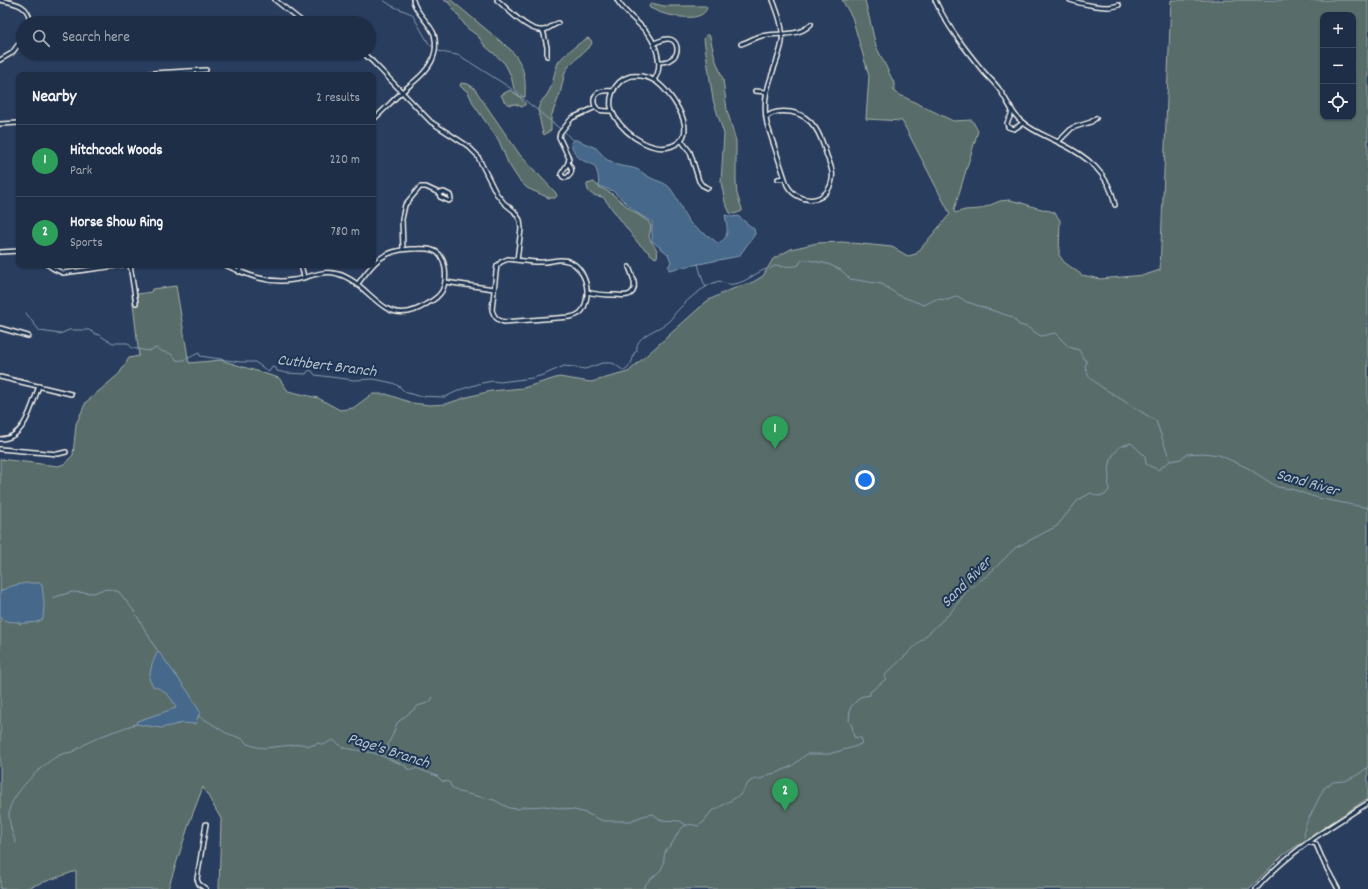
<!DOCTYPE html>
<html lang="en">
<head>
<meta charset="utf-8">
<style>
  body { margin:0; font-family:Dekko,sans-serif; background:#27364e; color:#f1f3f6 }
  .controls { position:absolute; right:12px; top:12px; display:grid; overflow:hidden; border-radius:8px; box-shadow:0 1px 3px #0004 }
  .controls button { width:36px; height:36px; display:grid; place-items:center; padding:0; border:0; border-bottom:1px solid #3c4a60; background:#1f2e47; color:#f1f3f6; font:20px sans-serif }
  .you { position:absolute; left:865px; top:480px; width:14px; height:14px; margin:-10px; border:3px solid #fff; border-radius:50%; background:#1a73e8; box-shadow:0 0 0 6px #1a73e833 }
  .badge { display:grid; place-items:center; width:26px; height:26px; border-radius:50%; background:#ea580c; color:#fff; font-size:13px; font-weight:700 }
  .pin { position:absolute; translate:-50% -33px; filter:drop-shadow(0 1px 2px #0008) }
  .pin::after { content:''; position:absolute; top:21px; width:14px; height:12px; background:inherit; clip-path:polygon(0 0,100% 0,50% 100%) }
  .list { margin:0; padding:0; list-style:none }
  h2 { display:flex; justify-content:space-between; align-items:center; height:52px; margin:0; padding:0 16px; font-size:17px }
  h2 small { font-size:13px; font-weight:400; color:#a1a8b4 }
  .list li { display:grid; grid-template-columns:26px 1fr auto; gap:12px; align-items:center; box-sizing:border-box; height:72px; padding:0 16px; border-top:1px solid #3c4a60 }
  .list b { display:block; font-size:15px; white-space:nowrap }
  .list p { margin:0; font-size:13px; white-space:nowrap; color:#a1a8b4 }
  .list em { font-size:13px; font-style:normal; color:#a1a8b4 }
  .icon { flex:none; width:22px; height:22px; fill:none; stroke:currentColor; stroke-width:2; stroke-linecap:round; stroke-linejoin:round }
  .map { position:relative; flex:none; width:1368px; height:889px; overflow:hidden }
  .search { position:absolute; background:#1f2e47; box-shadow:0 1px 3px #0004; left:16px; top:16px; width:360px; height:44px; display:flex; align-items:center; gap:10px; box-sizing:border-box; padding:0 14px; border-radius:22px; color:#a1a8b4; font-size:15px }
  .panel { position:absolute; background:#1f2e47; box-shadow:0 1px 3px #0004; left:16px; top:72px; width:360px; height:196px; border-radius:8px }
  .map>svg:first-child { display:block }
  .green { fill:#586d69; stroke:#a6afa8; fill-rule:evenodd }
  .water { fill:#44678b; stroke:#8a9eb0 }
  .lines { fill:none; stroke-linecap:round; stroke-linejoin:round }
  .stream { stroke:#8a9eb0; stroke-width:1 }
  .minor-casing { stroke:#f4f1e8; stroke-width:6 }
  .minor { stroke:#1d3557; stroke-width:3 }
  .labels { text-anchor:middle; stroke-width:4; stroke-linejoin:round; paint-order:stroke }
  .water-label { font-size:16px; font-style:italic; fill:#b6c1c7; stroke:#1d3557 }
</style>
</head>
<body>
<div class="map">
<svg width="1368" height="889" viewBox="0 0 1368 889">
  <rect width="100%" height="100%" fill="#293d5f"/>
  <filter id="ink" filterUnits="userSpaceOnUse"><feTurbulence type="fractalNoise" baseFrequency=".025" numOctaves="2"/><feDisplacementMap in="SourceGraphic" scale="8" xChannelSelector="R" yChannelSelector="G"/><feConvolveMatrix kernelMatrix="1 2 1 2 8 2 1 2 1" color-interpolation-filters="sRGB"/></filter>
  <g filter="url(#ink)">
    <g class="green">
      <path d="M444,0H451L511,50C524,65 526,77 525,97H523L514,89L511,76L505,64L500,59L484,45L478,36L467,28L449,3Z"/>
      <path d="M842,0H865L876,46L894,83V92L953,121L972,120L978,131L954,210L955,213L965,210L980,209L1000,201L1009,200L1019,202L1034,207L1054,212L1060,220L1059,255L1064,262L1082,275L1100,279L1110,278L1145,275L1160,270L1171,0H1368V798L1282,856L1249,889H219L221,819L203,787L190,821L168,889H76V871L24,889H0V459L58,466L64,464L73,455L76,424L86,402L119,374L129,358L139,356L132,295L151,292L152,289L176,286L189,363L221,360L237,365L279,378L288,391L318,398L340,410L353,408L372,394H386L412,403L430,405L446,404L467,397L491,391L523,388L559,377L591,382L628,372L707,301L727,291L753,282L763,276L773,259L791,249L817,243L842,242L892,247L908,256L916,254L950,214L902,121L866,119L869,76L852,17ZM1323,15H1353V117H1323Z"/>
      <path d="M651,3L664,6H706L707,8C702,22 677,17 665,14C660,13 655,10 650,8L649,6Z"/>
      <polygon points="706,35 709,35 710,37 715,58 723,79 727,110 736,141 736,183 737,194 742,209 742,211 734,214 730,213 725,202 721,182 724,134 713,100 704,39"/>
      <path d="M588,38L591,40L592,44L569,66L565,72L560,94L551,117V130L544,135C542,132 538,111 538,109C540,103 542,100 546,96C554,86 553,72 559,61C564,55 581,41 588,38Z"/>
      <polygon points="461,83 468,84 474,88 520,155 556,193 557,196 555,198 549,198 527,188 519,180 508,163 499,141 474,105 468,92 460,86"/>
      <polygon points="510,90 519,96 525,103 525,105 522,107 515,104 510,105 504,101 501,95"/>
      <path d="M594,182L599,187L611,193L634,212L649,222L651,227L649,237C651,244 660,249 657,257L655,258L638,243L603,197C595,196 588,195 587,186V184Z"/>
    </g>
    <g class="water">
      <path d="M573,140H577L596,148L607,160C613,161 616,165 621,166C626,167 631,167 636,169C641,171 644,174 649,177C656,181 665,182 670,188C679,199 682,213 690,223C698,232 709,234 717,243C731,240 727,225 725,215L732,217L738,216L754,229L755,234L739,256L669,270L668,267L671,262L668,254L652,241V222L637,213L613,191L599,186L598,175L595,166C582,160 575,159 571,143Z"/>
      <path d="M26,583H39L42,585L44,603L43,619C36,624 28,622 19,624V622C12,622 6,622 0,618V591L12,586Z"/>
      <path d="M158,651L189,693L200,712L195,724L183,723L161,728L136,724L137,721L176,708C173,698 163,689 153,686L149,679L152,664Z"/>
    </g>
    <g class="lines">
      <g class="stream">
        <polyline points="383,0 392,6 412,14 429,44 434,48"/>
        <path d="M437,50C444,54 452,53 460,56L509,87L559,128L565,132L573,141"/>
        <polyline points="698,264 703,281 706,287"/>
        <path d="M770,269L774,266L779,265L780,267C786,265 792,268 799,265L800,262L804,259L828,264L841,270L850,279L882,284L898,295L924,305L936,299L948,300L957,296L967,302L1012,317L1019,325L1027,327L1041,336L1055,333L1069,347L1079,350L1082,356L1087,362L1085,366L1089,377L1100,386L1156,421L1170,460"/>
        <path d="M26,313L34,324L40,331L60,334L69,330H89L96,334L100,335C104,339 108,340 113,343H128L132,348L148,351L156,348C163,354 173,351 176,360C185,362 191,356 199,353L200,356L240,362H255L269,372L272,367L276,368L277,371L286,373L306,374L309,370L312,371L315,375L354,380L374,379L393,383L400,387L405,392L417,396L445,397L462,389L482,383L493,381L500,382L532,378L543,375L564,366L574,367L585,369L602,363H613L624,371C630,368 633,360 634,353L637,351C634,335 660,330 669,321C672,318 675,313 679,309C689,298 705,285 719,281C738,291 750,275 766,269"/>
        <polyline points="52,598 72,592 94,593 101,590 109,589 119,592 134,611 158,652"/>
        <polyline points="198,716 206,720 226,733 243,739 247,744 257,747 265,748 301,744 310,746 319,743 323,745 333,740 344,748 374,753 406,766 407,769 413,770 416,768 437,776 442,781 449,782 453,789 459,792 494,800 509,808 519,809 523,807 545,806 574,810 586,813 603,821 630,821 643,816 653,814 661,820 680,821 686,825"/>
        <polyline points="390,758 388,744 393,734 397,723 418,706 430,702 433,697"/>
        <polyline points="1304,837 1305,826 1324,788 1333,782 1345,781 1359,774 1368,767"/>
        <path d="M16,843C12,833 7,818 10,807C16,790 44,762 60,755C64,753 68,753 72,752C78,749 84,744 91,741C105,734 121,729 136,724"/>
        <path d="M643,889C647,879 658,875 662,868C665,862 663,855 666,850C667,848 669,847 671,845C678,835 680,820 698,826L705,821L706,818L711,812L740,795L749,782L755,779H761L770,774L777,773L792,766L807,754H829L854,747L861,744L862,741L861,738L854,737L852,726L849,722L850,708L860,697L870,695V692L886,679L885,675L951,612L966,592L989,574L1015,548L1057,526L1078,500L1091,493L1097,496L1105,495L1109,490C1108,484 1109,463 1112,457C1113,454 1117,451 1119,447L1131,443L1145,456L1146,464L1158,470L1170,461L1181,459L1187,454L1203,453L1219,455L1248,468L1277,487L1291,489L1318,498L1368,508"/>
      </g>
      <g class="minor-casing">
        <g id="minor">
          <path d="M0,0C15,3 30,5 30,23"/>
          <polyline points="275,0 304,23"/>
          <path d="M497,0C508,9 529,33 544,30C548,29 553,25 558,23"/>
          <path d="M617,0C631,23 652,26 658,57C660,66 659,73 654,80"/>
          <path d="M935,0C947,26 965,49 983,71C988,77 994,82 999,89C1007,99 1011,113 1021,121C1032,131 1046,136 1058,142C1087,156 1109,173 1115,205"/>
          <path d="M1070,0C1081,4 1107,10 1119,5"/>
          <polyline points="543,30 547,47 547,56"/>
          <path d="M654,43C658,42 663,39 667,39C678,38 681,54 671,59C668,62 663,62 659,62"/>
          <path d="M741,44C747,42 754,38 761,36C778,32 798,38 811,24"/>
          <polyline points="363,53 373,62 431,122 468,146 477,155 496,193 504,203 514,211 520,220 521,229 517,260"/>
          <polyline points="0,60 12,53 23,38"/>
          <polyline points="139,75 154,73 206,70"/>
          <path d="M631,76C639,75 647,76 655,81C668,89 697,127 679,142C658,158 626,136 615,117C605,101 613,81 631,76Z"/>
          <polyline points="755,91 766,92"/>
          <polyline points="1012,110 1011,115 1007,123 1008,127 1014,129 1023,123"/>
          <path d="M612,111C608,111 603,111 599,110C592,106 592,95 600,92C604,90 608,91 613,91"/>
          <path d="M766,118C771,111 782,111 791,112C814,116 821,136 827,156C830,164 834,172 832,180C827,205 798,205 787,185L767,124C762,100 768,85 776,63C778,57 781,49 782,42C784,29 778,13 773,0"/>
          <path d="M373,120C383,111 392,101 402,92C412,83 428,72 433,58C436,51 436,42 434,34C429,22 415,12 413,0"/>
          <polyline points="0,124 19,123"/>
          <polyline points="681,140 690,152 699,181 702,185 708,188"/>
          <polyline points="1058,142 1072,128 1091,122 1096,118"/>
          <polyline points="568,163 569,158 559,137 560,133 572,118 596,107"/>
          <path d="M568,163C573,169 573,174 566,178L563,177L561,174Z"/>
          <polyline points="778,179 784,178"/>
          <polyline points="403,249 402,219 405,205 420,187 426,187 439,193 440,197 449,201 451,199 450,195 444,192 439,193"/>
          <polyline points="0,252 19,251"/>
          <path d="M508,259C518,260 529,262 539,262C547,263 556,259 563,260C582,262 590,286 586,301C584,311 580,315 570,317L504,322C497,320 494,317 492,310L496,272L497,266L501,262Z"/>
          <polyline points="48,265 54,269 63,273 123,265"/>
          <polyline points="130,265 136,303"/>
          <path d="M225,265C247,275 268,284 293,280C309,278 322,269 338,274C357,279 370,298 386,308C401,317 415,312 428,303C434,300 439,296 442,291C448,279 447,254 432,250C426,248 418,249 411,249C382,250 373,263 357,285"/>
          <polyline points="301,265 304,277"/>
          <polyline points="239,272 242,265"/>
          <polyline points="445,282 494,289"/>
          <path d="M587,292C597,295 605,295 615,295C619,295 624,296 628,295C640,291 632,275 629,267"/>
          <polyline points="0,328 28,336"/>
          <polyline points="0,377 71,394"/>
          <path d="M0,439C25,439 32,405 39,386"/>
          <polyline points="0,449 58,454 66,452"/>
          <polyline points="206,824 197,879 199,884 206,889"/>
          <polyline points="1309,842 1316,844 1325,865 1338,889"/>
          <path d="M1256,889C1287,853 1328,828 1368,803"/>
        </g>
      </g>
      <use href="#minor" class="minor"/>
    </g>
  </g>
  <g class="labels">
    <g class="water-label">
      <text transform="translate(327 364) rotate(7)" y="6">Cuthbert Branch</text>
      <text transform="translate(1308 481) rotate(16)" y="6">Sand River</text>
      <text transform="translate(965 581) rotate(-45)" y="6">Sand River</text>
      <text transform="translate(389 749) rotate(18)" y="6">Page's Branch</text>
    </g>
  </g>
</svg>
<div class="controls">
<button>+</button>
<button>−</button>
<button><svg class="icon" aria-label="locate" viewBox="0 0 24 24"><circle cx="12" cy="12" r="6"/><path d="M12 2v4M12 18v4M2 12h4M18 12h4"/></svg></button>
</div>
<div class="you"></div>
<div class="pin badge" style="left:775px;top:449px;background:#2e9e5b">1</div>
<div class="pin badge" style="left:785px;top:811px;background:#2e9e5b">2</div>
<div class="search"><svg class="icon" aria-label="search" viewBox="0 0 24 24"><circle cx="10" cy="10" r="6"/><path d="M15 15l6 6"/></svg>Search here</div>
<section class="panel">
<h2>Nearby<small>2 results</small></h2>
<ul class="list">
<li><span class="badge" style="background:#2e9e5b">1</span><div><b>Hitchcock Woods</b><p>Park</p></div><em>220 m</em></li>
<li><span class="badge" style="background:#2e9e5b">2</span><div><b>Horse Show Ring</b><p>Sports</p></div><em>780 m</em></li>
</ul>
</section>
</div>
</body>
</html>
